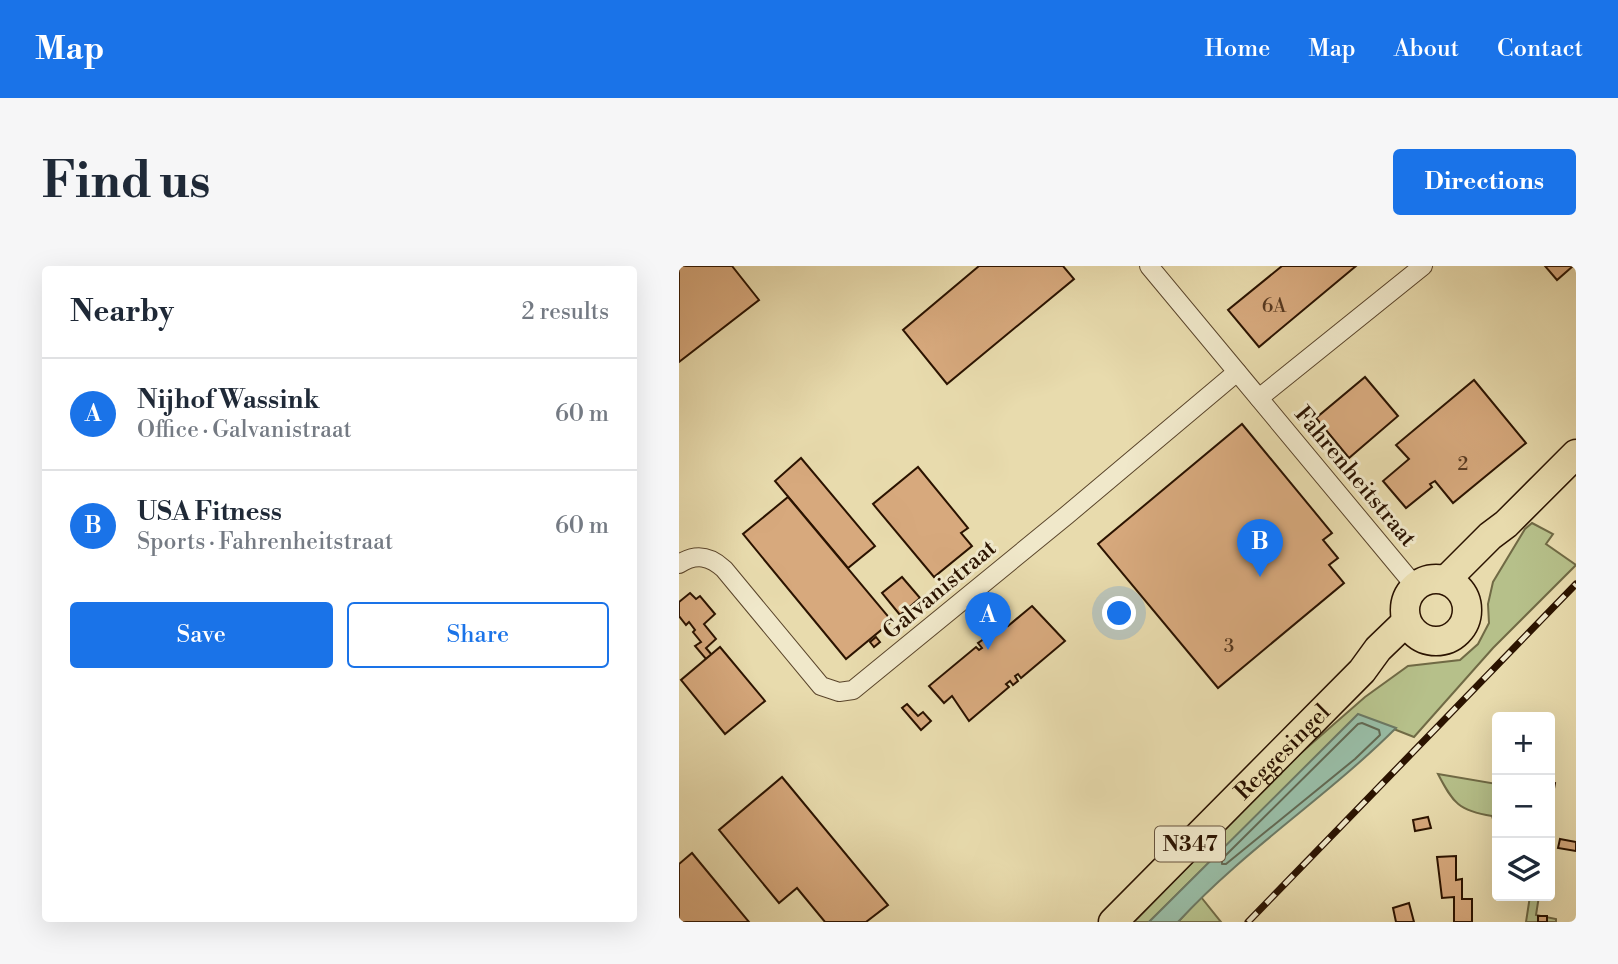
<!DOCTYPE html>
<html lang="en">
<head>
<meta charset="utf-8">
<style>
  body { margin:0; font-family:"Libre Bodoni",serif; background:#f6f6f7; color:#1f2937 }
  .controls { position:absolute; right:21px; bottom:21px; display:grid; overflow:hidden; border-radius:7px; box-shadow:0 7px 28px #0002 }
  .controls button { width:63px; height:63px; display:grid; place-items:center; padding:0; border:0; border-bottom:2px solid #e0e1e3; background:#fff; color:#1f2937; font:35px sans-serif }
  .you { position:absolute; left:441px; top:348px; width:24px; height:24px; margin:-18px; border:5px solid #fff; border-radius:50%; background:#1a73e8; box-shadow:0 0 0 10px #1a73e833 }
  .badge { display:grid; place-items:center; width:46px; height:46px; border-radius:50%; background:#1a73e8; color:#fff; font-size:23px; font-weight:700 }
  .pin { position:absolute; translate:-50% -58px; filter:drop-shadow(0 2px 4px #0008) }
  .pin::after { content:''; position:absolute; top:37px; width:24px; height:21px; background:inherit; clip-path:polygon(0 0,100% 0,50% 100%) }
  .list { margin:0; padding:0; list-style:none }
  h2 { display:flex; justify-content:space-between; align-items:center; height:91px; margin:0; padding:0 28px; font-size:30px }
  h2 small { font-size:23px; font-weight:400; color:#747a83 }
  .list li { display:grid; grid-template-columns:46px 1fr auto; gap:21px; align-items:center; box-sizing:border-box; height:112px; padding:0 28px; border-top:2px solid #e0e1e3 }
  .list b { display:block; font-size:26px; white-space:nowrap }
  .list p { margin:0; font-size:23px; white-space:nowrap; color:#747a83 }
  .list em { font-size:23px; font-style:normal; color:#747a83 }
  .actions { display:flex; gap:14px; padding:21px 28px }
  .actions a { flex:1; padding:16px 0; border:2px solid #1a73e8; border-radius:7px; text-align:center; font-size:24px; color:#1a73e8 }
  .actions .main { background:#1a73e8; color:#fff }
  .icon { flex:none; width:38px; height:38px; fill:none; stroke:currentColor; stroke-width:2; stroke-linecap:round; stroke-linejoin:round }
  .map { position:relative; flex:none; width:897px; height:656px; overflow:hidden; border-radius:7px }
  header { display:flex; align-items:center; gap:42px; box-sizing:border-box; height:98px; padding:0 35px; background:#1a73e8; color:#fff }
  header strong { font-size:33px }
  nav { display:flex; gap:38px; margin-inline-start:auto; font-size:24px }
  .intro { display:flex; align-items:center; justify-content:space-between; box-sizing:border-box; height:168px; padding:0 42px }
  h1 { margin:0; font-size:49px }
  .button { padding:18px 32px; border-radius:7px; background:#1a73e8; color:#fff; font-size:24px; font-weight:700 }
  main { display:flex; gap:42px; padding:0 42px }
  aside { flex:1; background:#fff; border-radius:7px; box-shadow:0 7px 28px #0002 }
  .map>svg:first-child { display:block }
  .green { fill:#b6c08a; stroke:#706a45; stroke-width:2 }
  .water { fill:#98bca5; stroke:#6c7863; stroke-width:2 }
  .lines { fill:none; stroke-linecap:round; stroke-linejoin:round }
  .shore { stroke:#626852; stroke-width:2 }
  .building { fill:#d7a97d; stroke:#2b1300; stroke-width:2 }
  .minor-casing { stroke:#5a452b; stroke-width:20 }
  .primary-casing { stroke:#2b1300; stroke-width:31 }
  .minor { stroke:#f0e8ca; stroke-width:18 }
  .primary { stroke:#e8dbad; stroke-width:28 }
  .rail-casing { stroke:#2b1300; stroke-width:7 }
  .rail { stroke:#f0e8ca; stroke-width:4.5; stroke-dasharray:13; stroke-linecap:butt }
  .labels { text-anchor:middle; stroke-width:6; stroke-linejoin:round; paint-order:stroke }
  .number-label { font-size:19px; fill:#56381f }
  .shield { fill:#f0e8ca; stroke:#66533d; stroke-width:2 }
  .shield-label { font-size:21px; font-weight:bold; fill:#2b1300 }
  .street-label { font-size:23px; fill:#2b1300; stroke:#f0e8ca }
</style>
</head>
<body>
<header>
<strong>Map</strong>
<nav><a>Home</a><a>Map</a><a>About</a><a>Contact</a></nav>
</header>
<div class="intro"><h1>Find us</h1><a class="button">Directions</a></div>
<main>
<aside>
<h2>Nearby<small>2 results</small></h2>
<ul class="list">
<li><span class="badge">A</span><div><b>Nijhof Wassink</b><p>Office · Galvanistraat</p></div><em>60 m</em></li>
<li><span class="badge">B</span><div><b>USA Fitness</b><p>Sports · Fahrenheitstraat</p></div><em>60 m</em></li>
</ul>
<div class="actions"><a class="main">Save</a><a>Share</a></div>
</aside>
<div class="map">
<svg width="897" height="656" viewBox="0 0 897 656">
  <rect width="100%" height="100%" fill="#e8dbad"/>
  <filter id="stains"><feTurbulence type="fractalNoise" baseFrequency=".00286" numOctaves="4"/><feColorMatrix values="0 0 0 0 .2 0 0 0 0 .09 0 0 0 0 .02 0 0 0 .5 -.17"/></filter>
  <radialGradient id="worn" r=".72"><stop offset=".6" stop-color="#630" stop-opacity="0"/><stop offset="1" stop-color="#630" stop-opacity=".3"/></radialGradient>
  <g class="green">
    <polygon points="853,257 874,268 867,278 897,299 814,382 735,471 679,449 470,656 455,656 607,500 686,431 729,400 781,394 799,378 810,357 809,338 814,316 846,263"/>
    <path d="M759,508L818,518V566L813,550C780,545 774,537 759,508Z"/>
    <polygon points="851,630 860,630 857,649 877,653 877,656 847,656"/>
    <polygon points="522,631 542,656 499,656"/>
  </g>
  <path class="water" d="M679,448L717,462C648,531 565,584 499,656H470Z"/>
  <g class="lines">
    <polygon class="shore" points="683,457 700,464 701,469 676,493 547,598 543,598 543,593 679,458"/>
  </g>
  <g class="building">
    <polygon points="0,0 53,0 80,34 0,96"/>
    <polygon points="300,0 384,0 395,13 268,118 224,64"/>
    <polygon points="603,0 677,0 580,81 549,44"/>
    <polygon points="866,0 894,0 878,14"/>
    <polygon points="686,111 719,150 670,192 637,152"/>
    <polygon points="795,114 847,177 774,237 756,215 751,218 753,221 727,242 704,215 730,193 717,179"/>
    <polygon points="563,158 653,267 644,274 659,292 650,299 665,317 539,422 419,278"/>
    <polygon points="122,192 196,280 169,302 96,215"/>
    <polygon points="239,201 289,262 282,267 293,280 255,311 194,238"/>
    <polygon points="109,231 213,355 167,393 64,268"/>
    <polygon points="223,311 241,332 221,349 203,327"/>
    <polygon points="11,327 17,333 21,330 36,348 25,358 37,373 27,382 33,389 27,393 16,380 22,376 14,366 16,364 10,356 7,359 0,350 0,336"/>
    <polygon points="353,340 386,375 342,412 339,408 336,410 339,415 334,419 331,415 327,418 330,421 290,455 273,430 265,437 250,420 297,381 300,384 303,382 299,377 305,373 308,378 312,375 306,369 324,354 329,360"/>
    <polygon points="197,371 201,376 195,381 191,376"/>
    <polygon points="41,381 86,435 46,468 2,414"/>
    <polygon points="228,438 239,450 244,446 252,455 242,464 223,442"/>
    <polygon points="103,511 209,639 187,656 146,656 118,622 100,637 40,564"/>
    <polygon points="871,516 876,517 872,540 871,540"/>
    <polygon points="749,551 752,562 736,565 734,554"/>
    <polygon points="881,573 897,576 897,585 879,582"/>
    <polygon points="13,587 70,656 0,656 0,598"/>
    <polygon points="777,590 777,614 783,613 783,633 793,633 793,656 775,656 775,631 763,632 758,591"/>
    <polygon points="730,637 735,656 717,656 714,642"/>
    <rect x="859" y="650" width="9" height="6"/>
  </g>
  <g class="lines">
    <g class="minor-casing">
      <g id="minor">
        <polyline points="470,0 736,320"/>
        <polyline points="580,132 744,0"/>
        <path d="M0,298C17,287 31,290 45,303L142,420L160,426L174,424L388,249L558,106"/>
      </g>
    </g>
    <g class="primary-casing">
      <g id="primary">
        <circle cx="757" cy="344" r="31"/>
        <polyline points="767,314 811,270 827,258 897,188"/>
        <path id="s1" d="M434,656L683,405L699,383L727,356"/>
      </g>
    </g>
    <use href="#minor" class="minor"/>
    <use href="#primary" class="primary"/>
    <g class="rail-casing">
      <polyline id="rail" points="569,656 897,318"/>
    </g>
    <use href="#rail" class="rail"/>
  </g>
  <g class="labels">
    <g class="number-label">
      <text x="595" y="46">6A</text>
      <text x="784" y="204">2</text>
      <text x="550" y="386">3</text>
    </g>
    <rect class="shield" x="476" y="560.5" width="70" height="35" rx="5"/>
    <g class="shield-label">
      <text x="511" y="585">N347</text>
    </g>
    <g class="street-label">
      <text transform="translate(677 210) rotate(50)" y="8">Fahrenheitstraat</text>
      <text transform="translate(260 323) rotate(-40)" y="8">Galvanistraat</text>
      <text dy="8" stroke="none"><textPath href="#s1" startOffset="240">Reggesingel</textPath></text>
    </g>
  </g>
  <rect width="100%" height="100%" filter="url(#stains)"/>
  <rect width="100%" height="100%" fill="url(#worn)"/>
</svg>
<div class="controls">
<button>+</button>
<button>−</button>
<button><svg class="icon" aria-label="layers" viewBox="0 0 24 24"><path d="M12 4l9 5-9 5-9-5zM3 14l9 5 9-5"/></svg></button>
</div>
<div class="you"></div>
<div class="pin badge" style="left:309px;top:384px">A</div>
<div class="pin badge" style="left:581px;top:311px">B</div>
</div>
</main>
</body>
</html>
